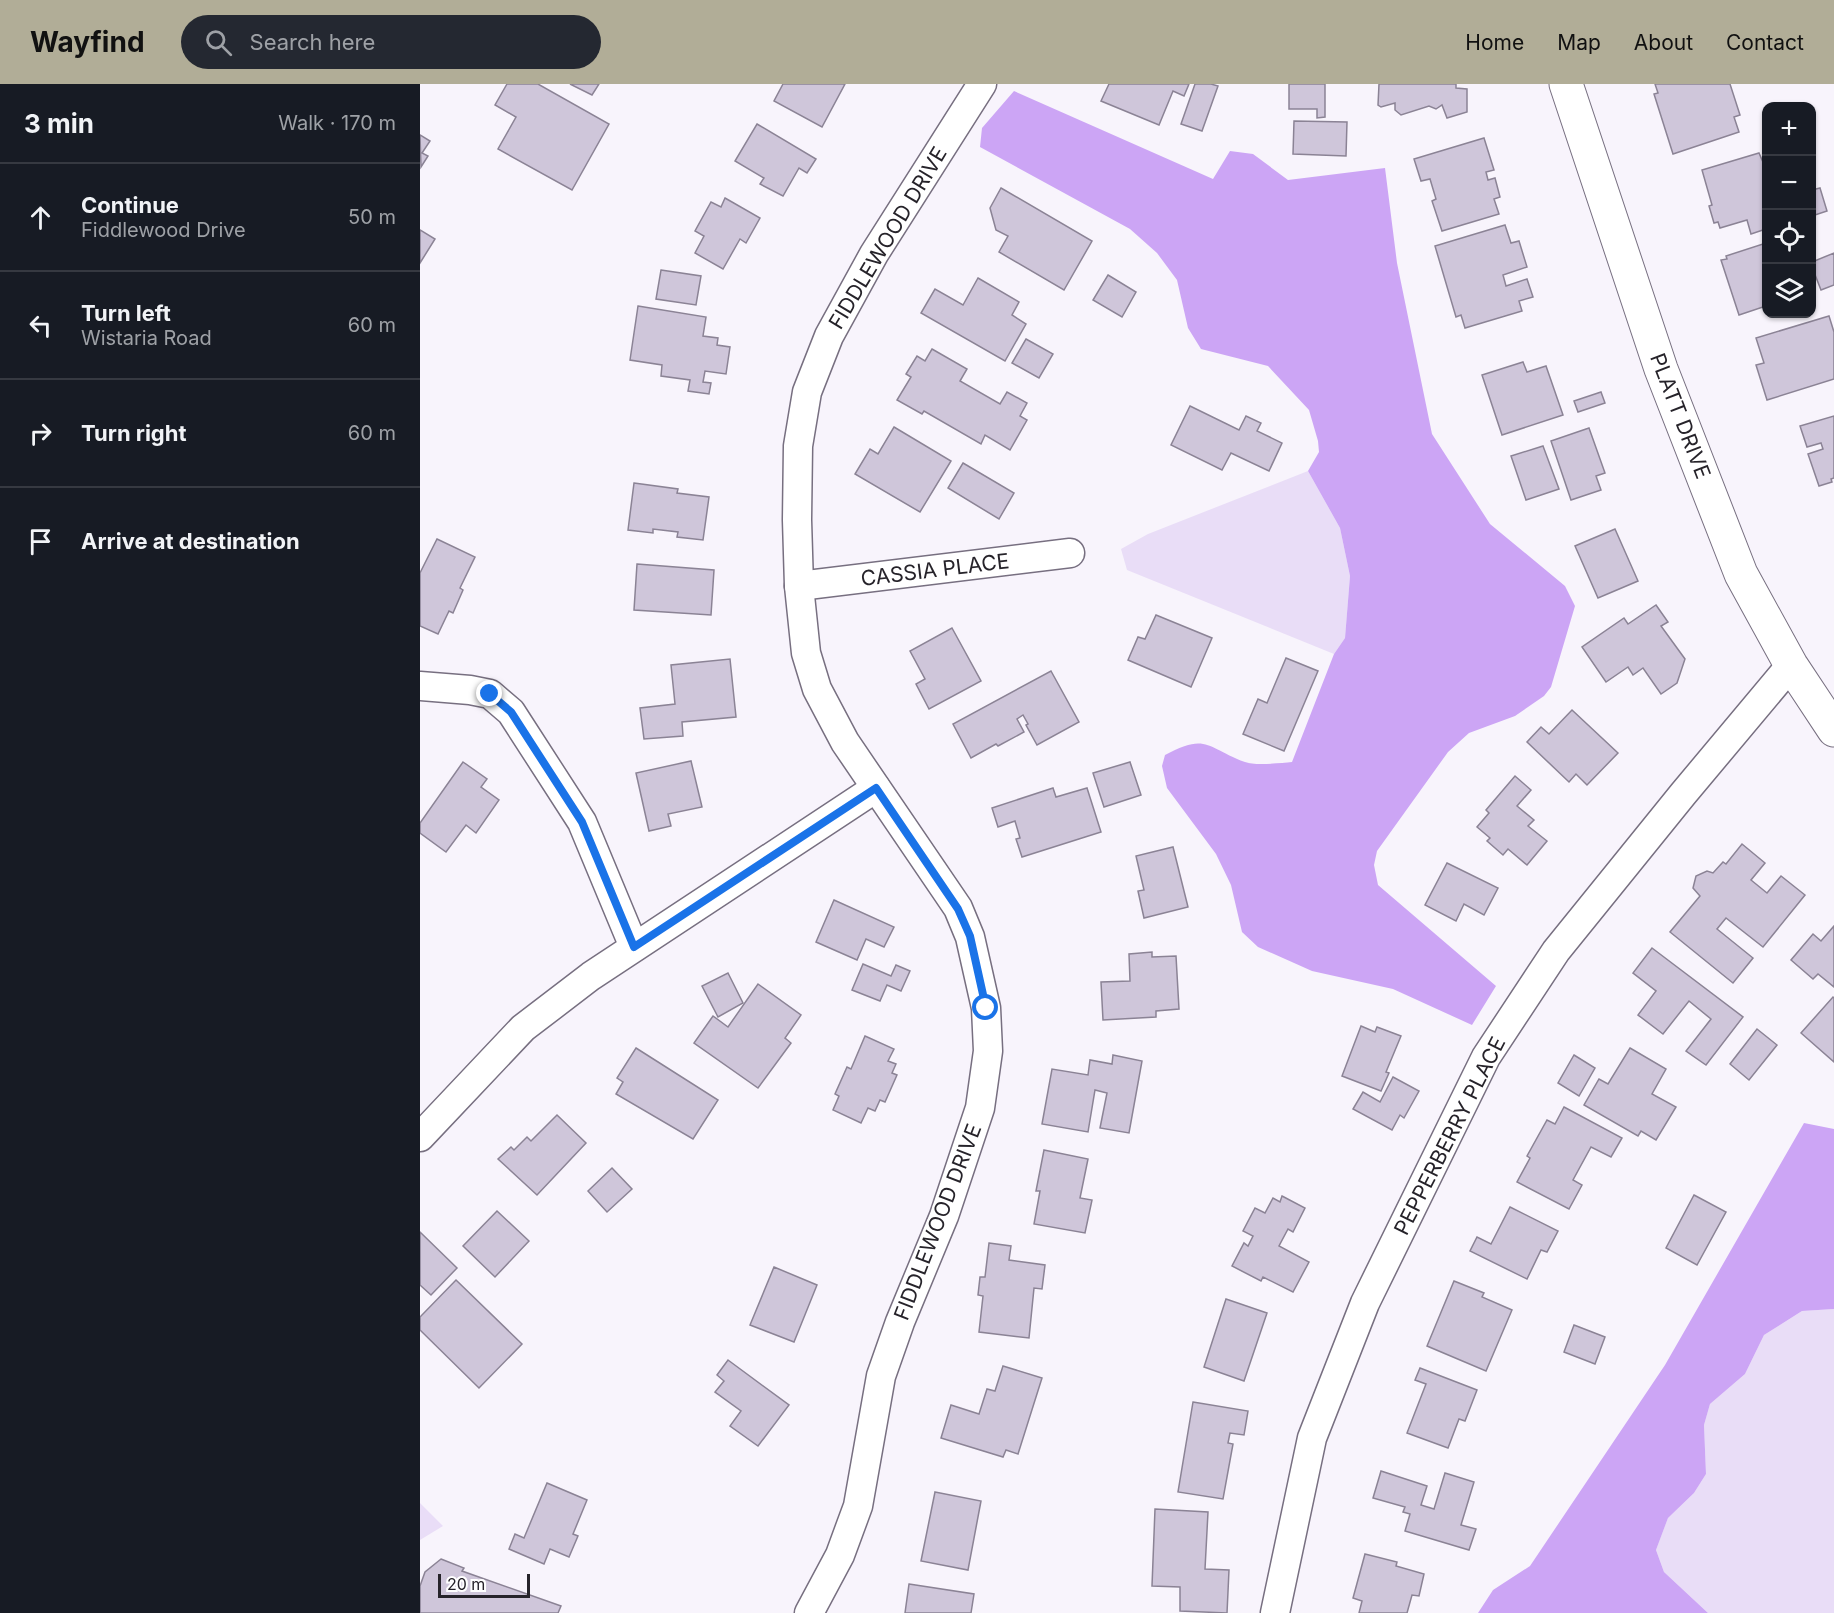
<!DOCTYPE html>
<html lang="en">
<head>
<meta charset="utf-8">
<style>
  body { margin:0; font-family:Inter,sans-serif; background:#242831; color:#f1f3f6 }
  .controls { position:absolute; right:18px; top:18px; display:grid; overflow:hidden; border-radius:12px; box-shadow:0 2px 4px #0004 }
  .controls button { width:54px; height:54px; display:grid; place-items:center; padding:0; border:0; border-bottom:2px solid #363941; background:#171b24; color:#f1f3f6; font:30px sans-serif }
  .scale { position:absolute; left:18px; bottom:15px; width:92px; box-sizing:border-box; padding-left:6px; border:3px solid #26232a; border-top:0; font-size:16px; line-height:21px; white-space:nowrap; color:#26232a; -webkit-text-stroke:4px #fff; paint-order:stroke }
  .stop { position:absolute; width:18px; height:18px; margin:-14px; border:4px solid #1a73e8; border-radius:50%; background:#fff }
  .stop.end { background:#1a73e8; border-color:#fff; box-shadow:0 2px 6px #0008 }
  .list { margin:0; padding:0; list-style:none }
  h2 { display:flex; justify-content:space-between; align-items:center; height:78px; margin:0; padding:0 24px; font-size:26px }
  h2 small { font-size:20px; font-weight:400; color:#9ea1a6 }
  .list li { display:grid; grid-template-columns:39px 1fr auto; gap:18px; align-items:center; box-sizing:border-box; height:108px; padding:0 24px; border-top:2px solid #363941 }
  .list b { display:block; font-size:22px; white-space:nowrap }
  .list p { margin:0; font-size:20px; white-space:nowrap; color:#9ea1a6 }
  .list em { font-size:20px; font-style:normal; color:#9ea1a6 }
  .icon { flex:none; width:33px; height:33px; fill:none; stroke:currentColor; stroke-width:2; stroke-linecap:round; stroke-linejoin:round }
  .map { position:relative; flex:none; width:1414px; height:1529px; overflow:hidden }
  header { display:flex; align-items:center; gap:36px; box-sizing:border-box; height:84px; padding:0 30px; background:#b1ad97; color:#111 }
  header strong { font-size:28px }
  nav { display:flex; gap:33px; margin-inline-start:auto; font-size:21px }
  .search { width:420px; height:54px; background:#242831; display:flex; align-items:center; gap:15px; box-sizing:border-box; padding:0 21px; border-radius:33px; color:#9ea1a6; font-size:22px }
  main { display:flex }
  aside { flex:1; background:#171b24 }
  .map>svg:first-child { display:block }
  .green { fill:#e9ddf7 }
  .forest { fill:#cca5f5 }
  .building { fill:#cfc6da; stroke:#8b8395; stroke-width:1.5 }
  .lines { fill:none; stroke-linecap:round; stroke-linejoin:round }
  .minor-casing { stroke:#776f80; stroke-width:31 }
  .tertiary-casing { stroke:#776f80; stroke-width:35 }
  .minor { stroke:#fff; stroke-width:28 }
  .tertiary { stroke:#fff; stroke-width:33 }
  .route { stroke:#1a73e8; stroke-width:8 }
  .labels { text-anchor:middle; stroke-width:4.5; stroke-linejoin:round; paint-order:stroke }
  .street-label { font-size:21px; fill:#26232a; stroke:#fff }
</style>
</head>
<body>
<header>
<strong>Wayfind</strong>
<div class="search"><svg class="icon" aria-label="search" viewBox="0 0 24 24"><circle cx="10" cy="10" r="6"/><path d="M15 15l6 6"/></svg>Search here</div>
<nav><a>Home</a><a>Map</a><a>About</a><a>Contact</a></nav>
</header>
<main>
<aside>
<h2>3 min<small>Walk · 170 m</small></h2>
<ul class="list">
<li><svg class="icon" aria-label="ahead" viewBox="0 0 24 24"><path d="M12 20V5M6 11l6-6 6 6"/></svg><div><b>Continue</b><p>Fiddlewood Drive</p></div><em>50 m</em></li>
<li><svg class="icon" aria-label="left" viewBox="0 0 24 24"><path d="M17 20v-9H6M10 6l-5 5 5 5"/></svg><div><b>Turn left</b><p>Wistaria Road</p></div><em>60 m</em></li>
<li><svg class="icon" aria-label="right" viewBox="0 0 24 24"><path d="M7 20v-9h11M14 6l5 5-5 5"/></svg><div><b>Turn right</b></div><em>60 m</em></li>
<li><svg class="icon" aria-label="arrive" viewBox="0 0 24 24"><path d="M6 21V4h12l-3 4 3 4H6"/></svg><div><b>Arrive at destination</b></div></li>
</ul>
</aside>
<div class="map">
<svg width="1414" height="1529" viewBox="0 0 1414 1529">
  <rect width="100%" height="100%" fill="#f8f4fc"/>
  <g class="green">
    <polygon points="888,387 920,444 930,492 925,554 914,570 707,486 701,465 728,450"/>
    <polygon points="1414,1225 1414,1529 1288,1529 1244,1488 1236,1466 1248,1434 1274,1409 1286,1390 1284,1341 1290,1320 1325,1290 1344,1251 1382,1227"/>
    <polygon points="0,1419 23,1442 0,1456"/>
  </g>
  <g class="forest">
    <path d="M594,7L793,95L810,67L833,70L868,96L965,84L977,179L1012,350L1070,440L1145,502L1155,522L1131,603L1124,612L1095,632L1049,649L1028,668L957,767L954,781L958,801L1076,902L1052,941L973,905L892,887L838,863L822,848L811,801L796,770L747,704L742,682L745,671C787,648 787,664 825,678C835,682 860,679 872,678L914,570L925,554L930,492L920,444L888,387L899,368L898,357L889,326L848,282L781,265L768,244L757,196L737,169L710,145L560,63L562,44Z"/>
    <polygon points="1384,1039 1414,1045 1414,1225 1382,1227 1344,1251 1325,1290 1290,1320 1284,1341 1286,1390 1274,1409 1248,1434 1236,1466 1244,1488 1288,1529 1058,1529 1073,1506 1110,1482 1245,1281"/>
  </g>
  <g class="building">
    <polygon points="87,0 118,0 189,40 152,106 78,65 96,33 75,21"/>
    <polygon points="150,0 179,0 172,11"/>
    <polygon points="363,0 425,0 402,43 354,17"/>
    <polygon points="689,0 769,0 764,12 753,7 739,41 681,17"/>
    <polygon points="775,0 791,0 798,2 782,47 761,40"/>
    <polygon points="869,0 905,0 905,33 897,34 897,25 869,25"/>
    <polygon points="959,0 1036,0 1036,4 1047,5 1047,28 1027,34 1022,21 1016,25 1009,22 981,31 975,26 975,19 961,23 958,21"/>
    <polygon points="1235,0 1310,0 1320,31 1314,33 1319,48 1253,70 1234,10 1238,9"/>
    <polygon points="874,37 927,38 926,72 873,70"/>
    <polygon points="337,40 396,75 387,89 379,84 363,112 340,100 344,94 315,77"/>
    <polygon points="0,51 10,57 2,69 8,72 1,83"/>
    <polygon points="1064,54 1074,86 1066,88 1068,96 1075,94 1080,113 1074,115 1079,130 1022,147 1012,117 1016,115 1010,95 1001,97 994,75"/>
    <polygon points="1339,69 1346,85 1344,86 1346,94 1346,145 1331,150 1327,136 1300,144 1298,138 1294,139 1289,122 1292,121 1282,86"/>
    <polygon points="581,104 672,157 644,206 579,168 588,152 576,146 570,124"/>
    <polygon points="1400,104 1407,127 1392,132 1392,106"/>
    <polygon points="305,114 340,134 326,159 320,155 303,185 275,169 284,152 275,147 291,118 301,123"/>
    <polygon points="1085,141 1091,159 1099,157 1107,183 1083,191 1086,202 1107,195 1113,213 1099,217 1102,227 1045,244 1041,231 1036,233 1015,162"/>
    <polygon points="0,146 15,155 0,179"/>
    <polygon points="1346,159 1346,222 1319,231 1301,176 1307,175 1306,172"/>
    <polygon points="1414,169 1414,201 1401,206 1392,183 1392,178"/>
    <polygon points="241,186 281,192 276,221 236,215"/>
    <polygon points="688,191 716,208 702,233 673,216"/>
    <polygon points="558,194 599,218 592,231 606,240 585,277 501,229 515,205 543,221"/>
    <polygon points="218,222 286,233 283,252 298,254 297,261 310,263 306,290 285,287 283,298 291,299 289,310 268,307 270,296 241,292 242,281 210,276"/>
    <polygon points="1409,232 1414,248 1414,295 1347,316 1336,281 1344,279 1336,254"/>
    <polygon points="606,255 633,270 619,294 592,279"/>
    <polygon points="512,265 547,285 540,297 580,320 587,308 607,319 600,332 607,336 590,366 565,351 561,360 504,327 502,330 477,316 491,293 486,290 497,272 505,277"/>
    <polygon points="1103,278 1107,288 1126,282 1143,331 1082,351 1062,291"/>
    <polygon points="1181,308 1185,319 1158,328 1154,317"/>
    <polygon points="770,322 819,346 826,332 841,339 837,347 862,359 849,387 811,369 802,386 751,361"/>
    <polygon points="1414,332 1414,394 1411,395 1412,398 1399,402 1388,370 1403,365 1401,359 1387,363 1380,342"/>
    <polygon points="474,343 531,377 500,428 435,390 450,365 458,370"/>
    <polygon points="1169,344 1185,389 1176,392 1181,406 1151,416 1131,357"/>
    <polygon points="1123,362 1139,405 1106,416 1091,372"/>
    <polygon points="543,379 594,409 579,435 528,404"/>
    <polygon points="214,399 258,405 257,409 289,413 283,456 257,453 258,448 233,445 233,449 208,446"/>
    <polygon points="1195,445 1218,497 1178,514 1155,462"/>
    <polygon points="17,455 55,473 40,504 43,506 33,529 29,527 18,550 0,542 0,489"/>
    <polygon points="217,480 294,486 291,531 214,526"/>
    <polygon points="1236,521 1248,538 1241,542 1265,575 1257,599 1241,610 1223,584 1213,591 1208,583 1186,598 1162,563 1204,534 1208,540"/>
    <polygon points="736,531 792,554 771,603 708,576 718,553 725,555"/>
    <polygon points="532,544 561,597 509,625 496,600 505,595 490,567"/>
    <polygon points="866,574 898,587 864,667 823,650 838,615 847,619"/>
    <polygon points="310,575 316,633 262,638 263,652 224,655 220,624 255,620 251,581"/>
    <polygon points="631,587 659,638 617,661 606,641 608,640 603,631 597,635 604,648 578,662 576,660 551,674 533,640"/>
    <polygon points="1152,626 1198,669 1167,701 1156,690 1149,698 1107,658 1121,643 1129,650"/>
    <polygon points="271,677 282,723 248,730 251,742 229,747 216,689"/>
    <polygon points="43,678 67,695 61,703 79,716 56,749 46,741 26,768 0,749 0,739"/>
    <polygon points="710,678 721,711 684,723 673,689"/>
    <polygon points="1095,692 1111,706 1097,722 1114,736 1108,742 1127,757 1107,781 1088,765 1083,771 1067,757 1070,754 1057,743 1069,729 1066,726"/>
    <polygon points="633,704 636,713 667,704 681,748 602,773 596,755 600,754 595,737 578,743 572,724"/>
    <polygon points="1322,760 1345,779 1331,796 1347,809 1361,792 1385,811 1343,863 1306,834 1297,845 1333,874 1313,899 1250,848 1280,812 1273,804 1276,792 1287,787 1293,789 1303,778 1306,780"/>
    <polygon points="753,763 768,823 724,834 718,807 724,806 716,772"/>
    <polygon points="1027,779 1078,804 1064,831 1044,820 1036,837 1005,821"/>
    <polygon points="414,816 474,843 464,863 446,855 437,876 396,858"/>
    <polygon points="1414,842 1414,903 1398,890 1393,895 1371,876 1393,850 1401,857"/>
    <polygon points="1232,864 1323,933 1286,981 1266,967 1291,935 1269,917 1243,950 1218,931 1236,907 1213,889"/>
    <polygon points="732,868 732,873 756,872 759,925 736,927 736,933 683,936 681,898 710,897 709,870"/>
    <polygon points="443,880 471,892 476,881 490,887 481,907 467,901 460,917 432,906"/>
    <polygon points="308,889 323,919 298,933 282,902"/>
    <polygon points="338,900 381,931 365,954 371,959 338,1004 274,959 293,932 308,943"/>
    <polygon points="1413,913 1414,914 1414,978 1381,949"/>
    <polygon points="941,942 955,948 957,943 981,952 966,988 969,989 961,1007 922,992"/>
    <polygon points="1337,945 1357,961 1329,996 1310,980"/>
    <polygon points="445,952 474,965 468,977 476,980 472,989 477,991 465,1018 460,1016 455,1027 448,1024 441,1039 413,1026 419,1012 415,1010 427,983 431,985"/>
    <polygon points="216,964 298,1016 273,1055 196,1010 203,998 197,994"/>
    <polygon points="1210,964 1246,985 1232,1010 1256,1023 1236,1056 1221,1047 1218,1052 1164,1021 1179,995 1188,1000"/>
    <polygon points="693,971 722,977 709,1049 680,1044 687,1009 675,1006 668,1048 622,1040 632,985 668,991 670,976 692,980"/>
    <polygon points="1154,971 1175,984 1159,1012 1138,999"/>
    <polygon points="973,993 999,1007 984,1034 980,1031 972,1046 933,1025 943,1008 960,1018"/>
    <polygon points="1144,1023 1202,1054 1191,1073 1171,1063 1153,1096 1162,1101 1149,1125 1097,1098 1110,1074 1107,1072 1127,1036 1135,1040"/>
    <polygon points="137,1031 166,1059 117,1111 78,1075 91,1063 94,1066 107,1053 111,1057"/>
    <polygon points="624,1066 668,1075 660,1114 672,1116 665,1149 614,1140 620,1107 616,1107"/>
    <polygon points="192,1084 212,1105 187,1128 168,1107"/>
    <polygon points="1274,1111 1306,1128 1277,1181 1246,1164"/>
    <polygon points="862,1112 885,1124 873,1148 868,1145 859,1162 889,1178 873,1208 843,1193 841,1197 812,1182 824,1159 828,1162 833,1152 823,1147 835,1124 845,1129 853,1114 860,1118"/>
    <polygon points="1090,1123 1138,1147 1127,1168 1121,1166 1107,1195 1050,1167 1057,1153 1071,1160"/>
    <polygon points="77,1127 109,1157 75,1193 43,1162"/>
    <polygon points="0,1148 37,1184 11,1211 0,1201"/>
    <polygon points="569,1159 591,1162 589,1176 625,1181 622,1205 614,1204 609,1254 559,1248 563,1212 558,1211 560,1193 565,1193"/>
    <polygon points="354,1183 397,1201 374,1258 330,1241"/>
    <polygon points="36,1196 102,1260 59,1304 0,1246 0,1233"/>
    <polygon points="1034,1197 1064,1209 1062,1213 1092,1226 1066,1287 1007,1262"/>
    <polygon points="806,1215 847,1229 824,1297 784,1283"/>
    <polygon points="1154,1241 1185,1253 1175,1280 1144,1268"/>
    <polygon points="308,1276 369,1321 338,1362 310,1342 321,1327 295,1308 304,1297 297,1291"/>
    <polygon points="583,1282 622,1294 598,1370 586,1366 583,1373 521,1354 531,1321 559,1330 567,1305 575,1307"/>
    <polygon points="1000,1284 1057,1306 1045,1337 1039,1335 1028,1364 987,1349 1006,1300 995,1296"/>
    <polygon points="773,1318 828,1327 824,1351 810,1349 808,1359 813,1360 803,1415 758,1408"/>
    <polygon points="961,1387 1007,1402 1001,1421 1014,1425 1025,1389 1054,1398 1041,1441 1056,1445 1049,1466 985,1447 990,1430 983,1428 985,1423 953,1414"/>
    <polygon points="127,1399 167,1416 153,1450 158,1452 149,1473 130,1465 124,1480 89,1465 95,1450 104,1454"/>
    <polygon points="515,1408 561,1417 548,1486 501,1477"/>
    <polygon points="735,1425 788,1428 785,1485 809,1486 807,1529 760,1527 760,1503 732,1502"/>
    <polygon points="945,1470 977,1478 976,1482 1004,1490 999,1512 992,1511 987,1529 939,1529 942,1517 933,1514"/>
    <polygon points="21,1475 44,1484 42,1487 141,1522 138,1529 0,1529 0,1502 5,1488"/>
    <polygon points="489,1500 554,1510 551,1529 485,1529"/>
  </g>
  <g class="lines">
    <g class="minor-casing">
      <g id="minor">
        <polyline points="379,502 650,469"/>
        <polyline points="0,602 50,606 70,610 91,628 162,738 214,863"/>
        <polyline points="0,1053 103,944 171,892 456,704"/>
        <polyline points="389,1529 420,1471 438,1422 461,1292 480,1238 524,1132 560,1024 568,967 566,924 550,853 538,824 425,658 397,605 386,569 379,502 377,436 378,362 387,308 409,252 454,170 562,0"/>
        <polyline points="855,1529 892,1354 945,1219 1066,973 1136,867 1263,710 1371,581"/>
      </g>
    </g>
    <g class="tertiary-casing">
      <polyline id="tertiary" points="1146,0 1241,285 1321,490 1371,581 1414,646"/>
    </g>
    <use href="#minor" class="minor"/>
    <use href="#tertiary" class="tertiary"/>
  </g>
  <g class="lines">
    <polyline class="route" points="70,610 91,628 162,738 214,863 456,704 538,825 550,852 566,924"/>
  </g>
  <g class="labels">
    <g class="street-label">
      <text transform="translate(468 154) rotate(-59)" y="7">FIDDLEWOOD DRIVE</text>
      <text transform="translate(1260 332) rotate(69)" y="7">PLATT DRIVE</text>
      <text transform="translate(515 486) rotate(-7)" y="7">CASSIA PLACE</text>
      <text transform="translate(1030 1052) rotate(-63)" y="7">PEPPERBERRY PLACE</text>
      <text transform="translate(518 1138) rotate(-69)" y="7">FIDDLEWOOD DRIVE</text>
    </g>
  </g>
</svg>
<div class="controls">
<button>+</button>
<button>−</button>
<button><svg class="icon" aria-label="locate" viewBox="0 0 24 24"><circle cx="12" cy="12" r="6"/><path d="M12 2v4M12 18v4M2 12h4M18 12h4"/></svg></button>
<button><svg class="icon" aria-label="layers" viewBox="0 0 24 24"><path d="M12 4l9 5-9 5-9-5zM3 14l9 5 9-5"/></svg></button>
</div>
<div class="scale">20 m</div>
<div class="stop" style="left:566px;top:924px"></div>
<div class="stop end" style="left:70px;top:610px"></div>
</div>
</main>
</body>
</html>
